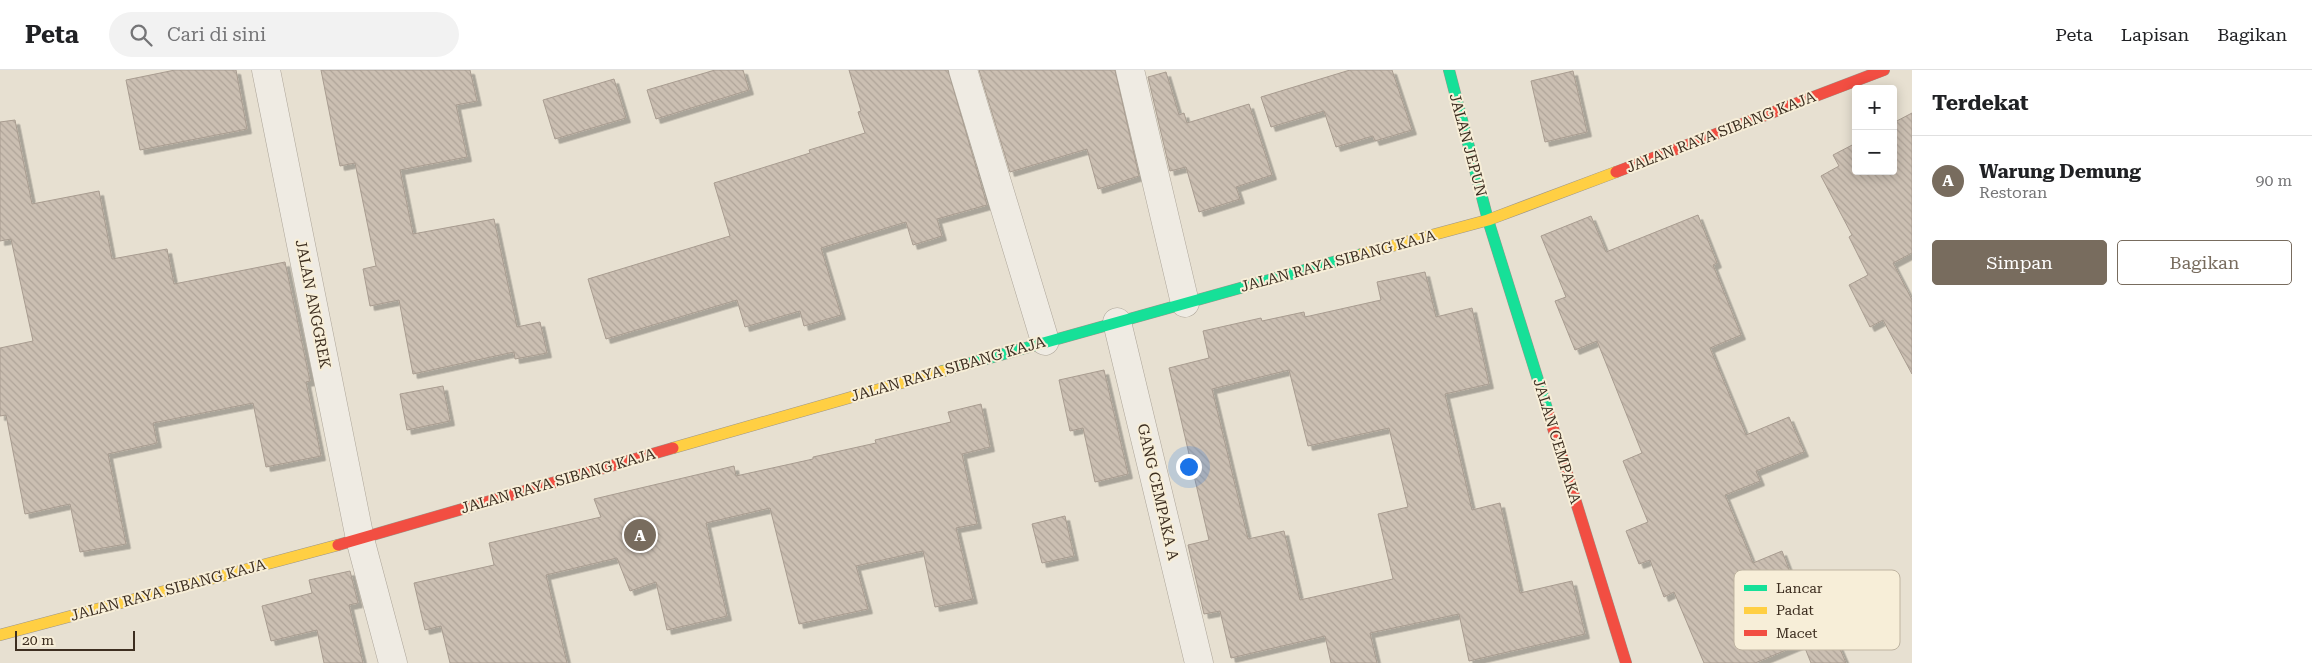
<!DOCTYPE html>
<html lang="id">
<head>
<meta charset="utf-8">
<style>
  body { margin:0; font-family:"Roboto Serif",serif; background:#f2f2f2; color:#202124 }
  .controls { position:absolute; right:15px; top:15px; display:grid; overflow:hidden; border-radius:5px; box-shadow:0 2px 12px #0003 }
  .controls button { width:45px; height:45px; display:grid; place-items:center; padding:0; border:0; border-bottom:1px solid #e0e0e0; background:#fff; color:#202124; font:25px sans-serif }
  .scale { position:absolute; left:15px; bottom:12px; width:120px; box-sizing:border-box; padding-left:5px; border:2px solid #3d2e20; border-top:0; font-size:14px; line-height:18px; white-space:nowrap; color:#3d2e20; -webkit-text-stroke:4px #f7eed8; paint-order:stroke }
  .you { position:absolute; left:1188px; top:396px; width:18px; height:18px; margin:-12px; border:4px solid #fff; border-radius:50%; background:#1a73e8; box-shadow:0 0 0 8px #1a73e833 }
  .badge { display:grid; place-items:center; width:32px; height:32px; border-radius:50%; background:#786c5e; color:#fff; font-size:16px; font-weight:700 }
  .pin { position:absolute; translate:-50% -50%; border:2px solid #fff; box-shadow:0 1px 5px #0006 }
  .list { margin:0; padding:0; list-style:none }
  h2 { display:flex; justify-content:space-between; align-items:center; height:65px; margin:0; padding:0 20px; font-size:21px }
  h2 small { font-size:16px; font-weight:400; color:#757577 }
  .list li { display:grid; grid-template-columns:32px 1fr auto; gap:15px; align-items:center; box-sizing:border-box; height:90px; padding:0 20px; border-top:1px solid #e0e0e0 }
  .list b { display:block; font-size:19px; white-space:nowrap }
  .list p { margin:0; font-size:16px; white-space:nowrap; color:#757577 }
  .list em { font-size:16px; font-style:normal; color:#757577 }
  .actions { display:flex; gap:10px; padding:15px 20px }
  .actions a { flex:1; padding:11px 0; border:1px solid #786c5e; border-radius:5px; text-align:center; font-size:18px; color:#786c5e }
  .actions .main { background:#786c5e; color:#fff }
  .icon { flex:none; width:28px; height:28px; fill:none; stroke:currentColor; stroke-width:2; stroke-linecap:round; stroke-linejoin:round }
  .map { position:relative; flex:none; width:1912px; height:593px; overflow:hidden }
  header { display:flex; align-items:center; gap:30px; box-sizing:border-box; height:70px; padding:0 25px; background:#fff; border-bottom:1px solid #e0e0e0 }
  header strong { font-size:24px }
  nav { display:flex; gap:28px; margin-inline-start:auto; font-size:18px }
  .search { width:350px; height:45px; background:#f2f2f2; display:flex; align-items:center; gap:12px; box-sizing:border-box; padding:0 18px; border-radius:28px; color:#757577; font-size:19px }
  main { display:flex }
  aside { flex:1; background:#fff }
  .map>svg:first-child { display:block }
  .building { fill:url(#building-back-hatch); stroke:#a89c90; fill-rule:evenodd; filter:url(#shadow) }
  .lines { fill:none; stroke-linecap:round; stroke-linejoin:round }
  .street-casing { stroke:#ada599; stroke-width:29 }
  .fast-casing { stroke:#9c958a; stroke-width:12 }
  .slow-casing { stroke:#9c958a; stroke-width:12 }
  .jam-casing { stroke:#9c958a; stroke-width:12 }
  .street { stroke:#efebe3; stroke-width:28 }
  .fast { stroke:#16e098; stroke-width:11 }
  .slow { stroke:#ffcf43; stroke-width:11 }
  .jam { stroke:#f24e42; stroke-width:11 }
  .labels { text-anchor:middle; stroke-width:4; stroke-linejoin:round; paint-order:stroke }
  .street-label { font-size:15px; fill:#3d2e20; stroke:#f7eed8 }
  .key { fill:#f7eed8; stroke:#bfb4a1; stroke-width:1 }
  .key-label { font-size:14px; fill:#3d2e20 }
</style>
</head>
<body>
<header>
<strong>Peta</strong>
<div class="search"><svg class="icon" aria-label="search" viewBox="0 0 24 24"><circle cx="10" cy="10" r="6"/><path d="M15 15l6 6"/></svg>Cari di sini</div>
<nav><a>Peta</a><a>Lapisan</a><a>Bagikan</a></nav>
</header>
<main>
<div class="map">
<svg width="1912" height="593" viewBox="0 0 1912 593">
  <defs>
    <pattern id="building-back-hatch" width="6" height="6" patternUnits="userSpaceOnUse" patternTransform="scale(1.25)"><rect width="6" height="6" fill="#cbbfb2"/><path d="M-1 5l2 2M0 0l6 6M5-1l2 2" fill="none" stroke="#afa499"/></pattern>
    <filter id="shadow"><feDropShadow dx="4.5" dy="4.5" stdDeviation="0" flood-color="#0004"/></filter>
  </defs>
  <rect width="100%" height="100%" fill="#e7e0d1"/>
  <g class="building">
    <polygon points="175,0 236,0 247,59 140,80 126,10"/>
    <polygon points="321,0 470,0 477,31 456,35 467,87 400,100 413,164 494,149 517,257 540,252 547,283 515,289 514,282 413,304 399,230 370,236 363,199 376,196 355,93 340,96"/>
    <polygon points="715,0 743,0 749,20 656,49 647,20"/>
    <polygon points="849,0 948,0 987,135 937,149 942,166 913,175 906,152 821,178 841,245 804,256 800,241 745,257 737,230 606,269 588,209 730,166 714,113 810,83 809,80 865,63 858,42 861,41"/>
    <polygon points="979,0 1115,0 1139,106 1098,119 1087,79 1010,102"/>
    <polygon points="1350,0 1392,0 1412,60 1375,71 1373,66 1336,77 1324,41 1271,57 1261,27"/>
    <polygon points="1573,1 1587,62 1545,72 1531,11"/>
    <polygon points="1166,2 1179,45 1184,43 1187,53 1249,34 1272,105 1236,117 1240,129 1199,142 1186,97 1170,101 1148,7"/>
    <polygon points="614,9 626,48 555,69 543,30"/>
    <polygon points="1912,43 1912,183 1893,193 1912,230 1912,304 1883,250 1870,257 1849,215 1868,205 1849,167 1852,165 1821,106 1839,96 1833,85 1856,73 1856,101 1893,101 1893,53"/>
    <polygon points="15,50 32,134 99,121 112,189 167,179 174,214 285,192 310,311 306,312 321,386 266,397 253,333 153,353 157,373 108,384 126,474 80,482 70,434 25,444 6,345 0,346 0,278 33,271 11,169 0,171 0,52"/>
    <polygon points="1698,145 1717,193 1713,195 1741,265 1710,278 1746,365 1789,347 1804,382 1756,401 1760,411 1725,425 1753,493 1782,481 1804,539 1820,532 1846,593 1811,593 1803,573 1755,593 1704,593 1674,522 1664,527 1650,490 1639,494 1626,461 1648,452 1623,391 1642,383 1597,271 1575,280 1555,231 1566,227 1541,166 1591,146 1606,182"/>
    <path d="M1425,202L1436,247L1472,238L1489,314L1445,324L1472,440L1500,433L1520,523L1572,511L1585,564L1469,591L1459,544L1370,563L1377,593H1331L1325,566L1231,588L1220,541L1204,544L1188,475L1209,470L1169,298L1209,288L1203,261L1261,248L1262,251L1304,242L1305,247L1381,230L1377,212ZM1289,300L1308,376L1389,358L1408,437L1378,444L1393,509L1300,530L1284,461L1248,469L1212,319Z"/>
    <polygon points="1104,300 1128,404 1095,412 1083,358 1070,361 1059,310"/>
    <polygon points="443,316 450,351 407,360 400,324"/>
    <polygon points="981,334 990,377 962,384 977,454 956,458 973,529 935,537 923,481 856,496 868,539 799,554 770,438 706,453 727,546 667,560 656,512 630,521 617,488 546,505 567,593 450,593 441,556 425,560 414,513 494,495 489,473 601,447 594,429 734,396 736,406 813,389 813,387 876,373 875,370 951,352 948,342"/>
    <polygon points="1065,446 1074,486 1042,493 1032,454"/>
    <polygon points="350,501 358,533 349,535 363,593 324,593 317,560 271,571 262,536 312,523 309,510"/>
  </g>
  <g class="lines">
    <g class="street-casing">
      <g id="street">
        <polyline points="266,0 360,469 393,593"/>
        <polyline points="963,0 1045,271"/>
        <polyline points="1130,0 1185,233"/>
        <polyline points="1117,252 1199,593"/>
      </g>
    </g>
    <g class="fast-casing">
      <g id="fast">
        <polyline points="1449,0 1488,150 1548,342"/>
        <polyline points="943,301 1362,184"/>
      </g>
    </g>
    <g class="slow-casing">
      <g id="slow">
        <polyline points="1362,184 1488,150 1616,102"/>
        <polyline points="673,378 943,301"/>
        <polyline points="0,565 338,475"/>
      </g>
    </g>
    <g class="jam-casing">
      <g id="jam">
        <polyline points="1616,102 1884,0"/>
        <polyline points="1548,342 1626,593"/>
        <polyline points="338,475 673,378"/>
      </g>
    </g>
    <use href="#street" class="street"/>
    <use href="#fast" class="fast"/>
    <use href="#slow" class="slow"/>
    <use href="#jam" class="jam"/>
  </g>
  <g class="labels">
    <g class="street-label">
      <text transform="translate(1721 62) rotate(-21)" y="5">JALAN RAYA SIBANG KAJA</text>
      <text transform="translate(1468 75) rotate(75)" y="5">JALAN JEPUN</text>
      <text transform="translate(1338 191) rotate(-15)" y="5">JALAN RAYA SIBANG KAJA</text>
      <text transform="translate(313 234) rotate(79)" y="5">JALAN ANGGREK</text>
      <text transform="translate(948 299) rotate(-16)" y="5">JALAN RAYA SIBANG KAJA</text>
      <text transform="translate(1557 371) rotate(73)" y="5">JALAN CEMPAKA</text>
      <text transform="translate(558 411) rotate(-16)" y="5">JALAN RAYA SIBANG KAJA</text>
      <text transform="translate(1158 422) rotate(77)" y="5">GANG CEMPAKA A</text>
      <text transform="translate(168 520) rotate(-15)" y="5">JALAN RAYA SIBANG KAJA</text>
    </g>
  </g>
  <rect x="1734" y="500" width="166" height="80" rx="8" class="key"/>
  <rect x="1744" y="515" width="23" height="6" fill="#16e098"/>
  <rect x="1744" y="537" width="23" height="7" fill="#ffcf43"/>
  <rect x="1744" y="560" width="23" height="6" fill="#f24e42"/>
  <g class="key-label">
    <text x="1776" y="523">Lancar</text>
    <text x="1776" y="545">Padat</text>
    <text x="1776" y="568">Macet</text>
  </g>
</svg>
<div class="controls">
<button>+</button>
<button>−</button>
</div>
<div class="scale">20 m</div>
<div class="you"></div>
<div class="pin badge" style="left:640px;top:465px">A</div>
</div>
<aside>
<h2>Terdekat<small></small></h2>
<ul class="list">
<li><span class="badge">A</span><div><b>Warung Demung</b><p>Restoran</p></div><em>90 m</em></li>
</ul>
<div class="actions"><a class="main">Simpan</a><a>Bagikan</a></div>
</aside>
</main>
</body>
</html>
